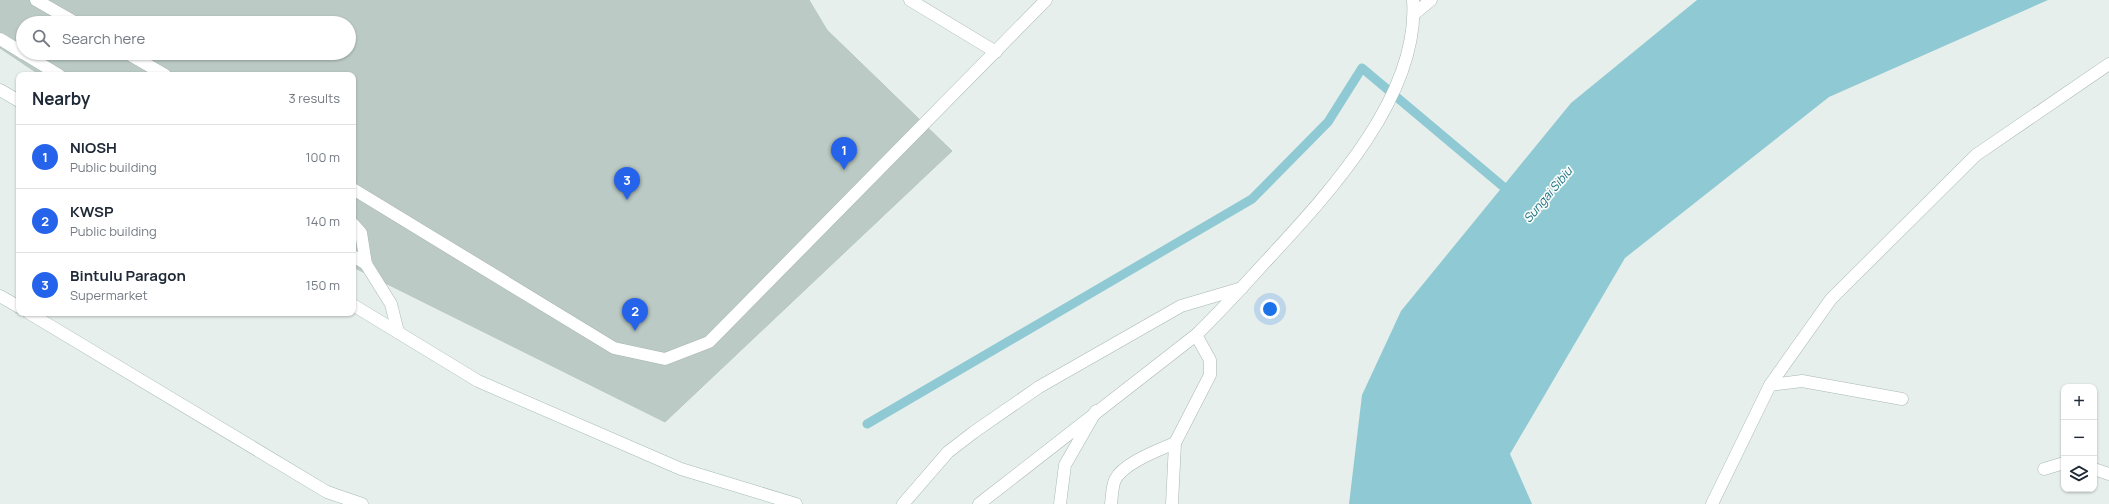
<!DOCTYPE html>
<html lang="en">
<head>
<meta charset="utf-8">
<style>
  body { margin:0; font-family:Manrope,sans-serif; background:#f2f2f3; color:#1f2937 }
  .controls { position:absolute; right:12px; bottom:12px; display:grid; overflow:hidden; border-radius:8px; box-shadow:0 1px 3px #0004 }
  .controls button { width:36px; height:36px; display:grid; place-items:center; padding:0; border:0; border-bottom:1px solid #e0e1e3; background:#fff; color:#1f2937; font:20px sans-serif }
  .you { position:absolute; left:1270px; top:309px; width:14px; height:14px; margin:-10px; border:3px solid #fff; border-radius:50%; background:#1a73e8; box-shadow:0 0 0 6px #1a73e833 }
  .badge { display:grid; place-items:center; width:26px; height:26px; border-radius:50%; background:#2563eb; color:#fff; font-size:13px; font-weight:700 }
  .pin { position:absolute; translate:-50% -33px; filter:drop-shadow(0 1px 2px #0008) }
  .pin::after { content:''; position:absolute; top:21px; width:14px; height:12px; background:inherit; clip-path:polygon(0 0,100% 0,50% 100%) }
  .list { margin:0; padding:0; list-style:none }
  h2 { display:flex; justify-content:space-between; align-items:center; height:52px; margin:0; padding:0 16px; font-size:17px }
  h2 small { font-size:13px; font-weight:400; color:#747a83 }
  .list li { display:grid; grid-template-columns:26px 1fr auto; gap:12px; align-items:center; box-sizing:border-box; height:64px; padding:0 16px; border-top:1px solid #e0e1e3 }
  .list b { display:block; font-size:15px; white-space:nowrap }
  .list p { margin:0; font-size:13px; white-space:nowrap; color:#747a83 }
  .list em { font-size:13px; font-style:normal; color:#747a83 }
  .icon { flex:none; width:22px; height:22px; fill:none; stroke:currentColor; stroke-width:2; stroke-linecap:round; stroke-linejoin:round }
  .map { position:relative; flex:none; width:2109px; height:504px; overflow:hidden }
  .search { position:absolute; background:#fff; box-shadow:0 1px 3px #0004; left:16px; top:16px; width:340px; height:44px; display:flex; align-items:center; gap:10px; box-sizing:border-box; padding:0 14px; border-radius:22px; color:#747a83; font-size:15px }
  .panel { position:absolute; background:#fff; box-shadow:0 1px 3px #0004; left:16px; top:72px; width:340px; height:244px; border-radius:8px }
  .map>svg:first-child { display:block }
  .water { fill:#8ec9d4 }
  .lines { fill:none; stroke-linecap:round; stroke-linejoin:round }
  .stream { stroke:#8ec9d4; stroke-width:9 }
  .building { fill:#bbcac4; stroke:#b8c9c2; fill-rule:evenodd }
  .service-casing { stroke:#a8b8b2; stroke-width:13 }
  .minor-casing { stroke:#a8b8b2; stroke-width:13 }
  .secondary-casing { stroke:#a4bbb3; stroke-width:13 }
  .service { stroke:#fff; stroke-width:12 }
  .minor { stroke:#fff; stroke-width:12 }
  .secondary { stroke:#fff; stroke-width:12 }
  .labels { text-anchor:middle; stroke-width:3.5; stroke-linejoin:round; paint-order:stroke }
  .water-label { font-size:12px; font-style:italic; fill:#1c6f80; stroke:#f7fbf9 }
</style>
</head>
<body>
<div class="map">
<svg width="2109" height="504" viewBox="0 0 2109 504">
  <rect width="100%" height="100%" fill="#e6efeb"/>
  <polygon class="water" points="1697,0 2048,0 1829,97 1625,258 1510,454 1532,504 1349,504 1362,395 1401,311 1571,103"/>
  <g class="lines">
    <polyline class="stream" points="867,424 1252,199 1328,122 1362,68 1512,194"/>
  </g>
  <path class="building" d="M0,0H809L827,30L952,151L665,422L353,267V75H40L0,48ZM23,23H349V53H23Z"/>
  <g class="lines">
    <g class="service-casing">
      <g id="service">
        <polyline points="36,0 76,23"/>
        <polyline points="910,0 996,52"/>
        <polyline points="127,53 165,75"/>
        <polyline points="353,189 614,348 665,359 709,342 1046,0"/>
        <polyline points="353,224 361,233 366,264"/>
        <path d="M1111,504C1112,497 1112,486 1115,480C1123,463 1159,450 1175,443"/>
        <polyline points="1172,504 1175,443 1210,375 1210,360 1196,335"/>
      </g>
    </g>
    <g class="minor-casing">
      <g id="minor">
        <polyline points="1414,14 1431,0"/>
        <polyline points="0,39 23,53"/>
        <polyline points="23,53 59,75"/>
        <polyline points="353,256 366,264 391,304 398,332"/>
        <polyline points="1770,385 1802,381 1902,399"/>
        <polyline points="2044,469 2064,463"/>
        <polyline points="2094,469 2109,474"/>
        <polyline points="903,504 948,452 974,432 1039,387 1181,306 1242,288"/>
        <path d="M979,504L1196,335C1222,310 1245,284 1269,258C1330,192 1420,95 1413,0"/>
        <polyline points="1712,504 1770,385 1831,299 1976,155 2109,64"/>
      </g>
    </g>
    <g class="secondary-casing">
      <g id="secondary">
        <polyline points="0,90 19,101"/>
        <polyline points="0,296 19,307"/>
        <polyline points="353,305 478,381 681,469 796,504"/>
        <polyline points="29,313 327,492 362,504"/>
        <polyline points="1060,504 1065,465 1096,411"/>
      </g>
    </g>
    <use href="#service" class="service"/>
    <use href="#minor" class="minor"/>
    <use href="#secondary" class="secondary"/>
  </g>
  <g class="labels">
    <g class="water-label">
      <text transform="translate(1548 195) rotate(-50)" y="4">Sungai Sibiu</text>
    </g>
  </g>
</svg>
<div class="controls">
<button>+</button>
<button>−</button>
<button><svg class="icon" aria-label="layers" viewBox="0 0 24 24"><path d="M12 4l9 5-9 5-9-5zM3 14l9 5 9-5"/></svg></button>
</div>
<div class="you"></div>
<div class="pin badge" style="left:844px;top:170px">1</div>
<div class="pin badge" style="left:635px;top:331px">2</div>
<div class="pin badge" style="left:627px;top:200px">3</div>
<div class="search"><svg class="icon" aria-label="search" viewBox="0 0 24 24"><circle cx="10" cy="10" r="6"/><path d="M15 15l6 6"/></svg>Search here</div>
<section class="panel">
<h2>Nearby<small>3 results</small></h2>
<ul class="list">
<li><span class="badge">1</span><div><b>NIOSH</b><p>Public building</p></div><em>100 m</em></li>
<li><span class="badge">2</span><div><b>KWSP</b><p>Public building</p></div><em>140 m</em></li>
<li><span class="badge">3</span><div><b>Bintulu Paragon</b><p>Supermarket</p></div><em>150 m</em></li>
</ul>
</section>
</div>
</body>
</html>
